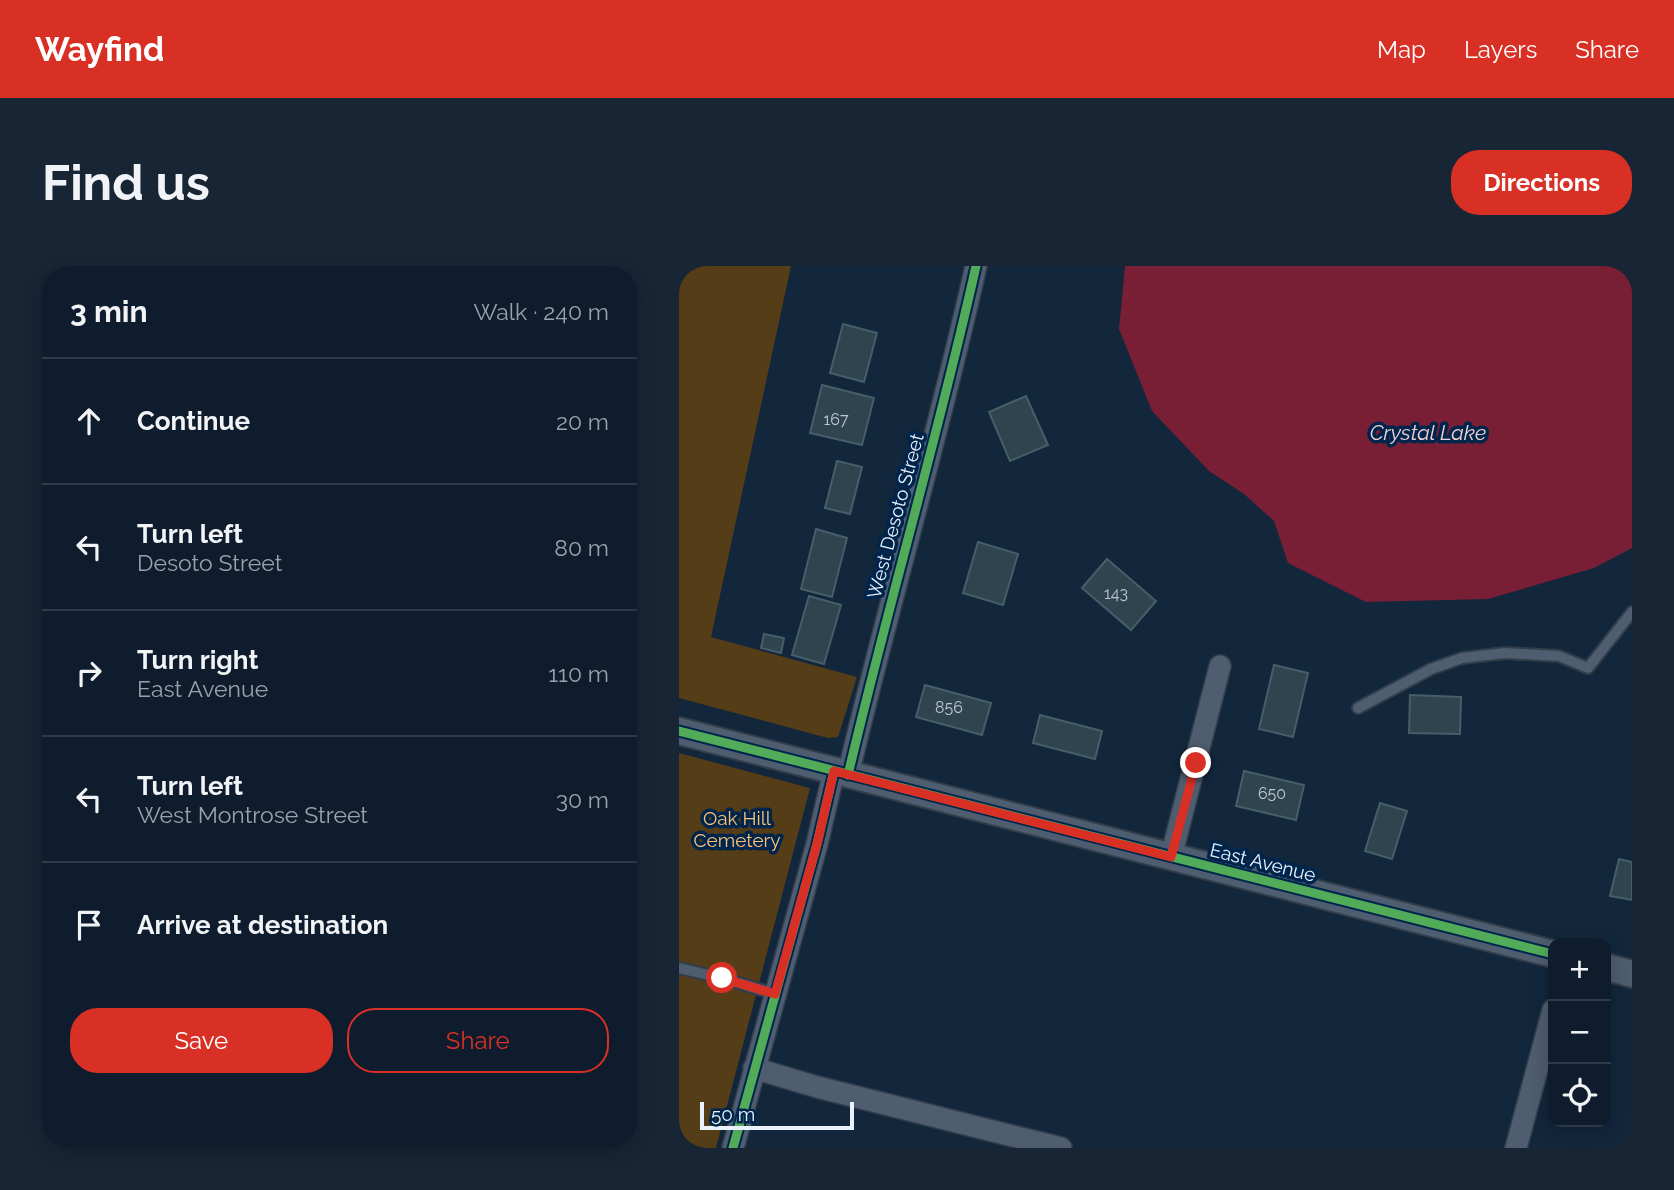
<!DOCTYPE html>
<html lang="en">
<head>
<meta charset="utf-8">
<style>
  body { margin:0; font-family:Raleway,sans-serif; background:#172535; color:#f1f3f6 }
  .controls { position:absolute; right:21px; bottom:21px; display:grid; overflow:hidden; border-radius:14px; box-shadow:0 4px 18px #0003 }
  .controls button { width:63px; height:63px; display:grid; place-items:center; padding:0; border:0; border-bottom:2px solid #2e3a49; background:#0e1c2d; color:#f1f3f6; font:35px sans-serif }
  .scale { position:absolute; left:21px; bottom:18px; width:154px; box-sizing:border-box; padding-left:7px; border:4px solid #e9f2fc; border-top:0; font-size:19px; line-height:24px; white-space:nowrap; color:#e9f2fc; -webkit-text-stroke:5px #00254d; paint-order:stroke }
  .stop { position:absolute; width:21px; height:21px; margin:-16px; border:5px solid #d93025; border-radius:50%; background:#fff }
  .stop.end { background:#d93025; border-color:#fff; box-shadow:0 2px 7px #0008 }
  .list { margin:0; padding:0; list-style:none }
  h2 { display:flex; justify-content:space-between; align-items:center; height:91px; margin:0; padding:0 28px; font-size:30px }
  h2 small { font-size:23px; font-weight:400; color:#9ba1aa }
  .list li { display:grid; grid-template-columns:46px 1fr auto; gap:21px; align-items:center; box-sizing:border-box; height:126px; padding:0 28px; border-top:2px solid #2e3a49 }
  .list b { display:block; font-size:26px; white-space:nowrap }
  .list p { margin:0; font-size:23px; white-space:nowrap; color:#9ba1aa }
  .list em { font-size:23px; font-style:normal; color:#9ba1aa }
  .actions { display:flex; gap:14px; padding:21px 28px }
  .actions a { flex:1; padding:16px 0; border:2px solid #d93025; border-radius:28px; text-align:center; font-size:24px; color:#d93025 }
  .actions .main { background:#d93025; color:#fff }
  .icon { flex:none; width:38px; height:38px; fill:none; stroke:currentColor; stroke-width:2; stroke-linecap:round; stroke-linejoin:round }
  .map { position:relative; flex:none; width:953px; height:882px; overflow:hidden; border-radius:28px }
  header { display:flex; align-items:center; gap:42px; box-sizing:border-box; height:98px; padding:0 35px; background:#d93025; color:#fff }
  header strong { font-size:33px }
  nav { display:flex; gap:38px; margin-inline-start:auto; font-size:24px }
  .intro { display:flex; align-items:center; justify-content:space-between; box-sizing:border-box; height:168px; padding:0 42px }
  h1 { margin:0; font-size:49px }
  .button { padding:18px 32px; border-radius:28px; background:#d93025; color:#fff; font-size:24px; font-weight:700 }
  main { display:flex; gap:42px; padding:0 42px }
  aside { flex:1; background:#0e1c2d; border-radius:28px; box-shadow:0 4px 18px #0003 }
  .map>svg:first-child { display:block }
  .green { fill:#553d18 }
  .water { fill:#781f35 }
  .building { fill:#2f444e; stroke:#455f68; stroke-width:2 }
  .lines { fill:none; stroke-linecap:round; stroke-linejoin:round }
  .service-casing { stroke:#323d4a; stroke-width:14 }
  .minor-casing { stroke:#323d4a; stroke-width:24 }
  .tertiary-casing { stroke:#323d4a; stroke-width:30 }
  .service { stroke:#4e5d6f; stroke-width:10 }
  .minor { stroke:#4e5d6f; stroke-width:21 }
  .tertiary { stroke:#4e5d6f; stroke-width:26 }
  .cycleway-casing { stroke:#00254d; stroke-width:13 }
  .cycleway { stroke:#51ab58; stroke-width:9 }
  .route { stroke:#d93025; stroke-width:9 }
  .labels { text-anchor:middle; stroke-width:7; stroke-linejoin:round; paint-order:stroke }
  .number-label { font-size:16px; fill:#bac6d0 }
  .street-label { font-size:19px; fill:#e9f2fc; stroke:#00254d }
  .park-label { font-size:19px; fill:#fdc273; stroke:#00254d }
  .water-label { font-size:21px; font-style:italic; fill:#f3d0d2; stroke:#00254d }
</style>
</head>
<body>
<header>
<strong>Wayfind</strong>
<nav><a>Map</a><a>Layers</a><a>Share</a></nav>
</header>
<div class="intro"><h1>Find us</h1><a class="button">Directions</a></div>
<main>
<aside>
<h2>3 min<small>Walk · 240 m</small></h2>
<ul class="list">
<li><svg class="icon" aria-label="ahead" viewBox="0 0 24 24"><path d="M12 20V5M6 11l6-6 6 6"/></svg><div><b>Continue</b></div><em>20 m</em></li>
<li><svg class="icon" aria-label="left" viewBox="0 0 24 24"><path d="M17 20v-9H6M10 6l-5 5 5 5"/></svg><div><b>Turn left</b><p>Desoto Street</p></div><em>80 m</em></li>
<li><svg class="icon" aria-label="right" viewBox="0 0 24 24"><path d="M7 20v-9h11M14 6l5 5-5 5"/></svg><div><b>Turn right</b><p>East Avenue</p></div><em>110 m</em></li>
<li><svg class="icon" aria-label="left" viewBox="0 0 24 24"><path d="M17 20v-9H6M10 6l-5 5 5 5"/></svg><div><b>Turn left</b><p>West Montrose Street</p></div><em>30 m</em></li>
<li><svg class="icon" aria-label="arrive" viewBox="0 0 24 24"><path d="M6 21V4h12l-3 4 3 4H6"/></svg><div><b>Arrive at destination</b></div></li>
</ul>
<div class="actions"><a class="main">Save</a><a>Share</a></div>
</aside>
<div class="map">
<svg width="953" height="882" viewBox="0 0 953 882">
  <rect width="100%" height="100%" fill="#12263c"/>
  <g class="green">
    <polygon points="0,0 112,0 32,371 178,411 159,471 149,472 0,432"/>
    <polygon points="0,487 131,522 37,882 0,882"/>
  </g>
  <polygon class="water" points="446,0 953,0 953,282 915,302 809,333 687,336 609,297 595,255 565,228 530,205 473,145 440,63"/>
  <g class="building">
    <polygon points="164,58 198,67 185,116 151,107"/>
    <polygon points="143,119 195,132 183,179 131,167"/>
    <polygon points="347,130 369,179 331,195 310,146"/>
    <polygon points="158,195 183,201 171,248 146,242"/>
    <polygon points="137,263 168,272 153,331 122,323"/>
    <polygon points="299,276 339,288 324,339 284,327"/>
    <polygon points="428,293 477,335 452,364 403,322"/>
    <polygon points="130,330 162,339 145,398 113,389"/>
    <polygon points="85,368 105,372 102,387 82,382"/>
    <polygon points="595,399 629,407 614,471 580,463"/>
    <polygon points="246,419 312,437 303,469 237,451"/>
    <polygon points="731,429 782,431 781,468 730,467"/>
    <polygon points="361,449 423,465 416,493 354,477"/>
    <polygon points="565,505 625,519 617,554 557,540"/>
    <polygon points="701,537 728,545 713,593 686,585"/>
    <polygon points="940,593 953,596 953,634 931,630"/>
  </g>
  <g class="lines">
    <g class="service-casing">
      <g id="service">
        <polyline points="679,442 752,403 783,392 826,387 880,390 909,402 953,346"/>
        <polyline points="0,702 43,712 96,728"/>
      </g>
    </g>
    <g class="minor-casing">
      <g id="minor">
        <path d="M169,509C209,339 259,171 297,0"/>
        <polyline points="492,591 541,400"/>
        <polyline points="75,802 138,821 382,882"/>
        <polyline points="54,882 138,578 155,505"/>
        <polyline points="837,882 874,744"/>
      </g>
    </g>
    <g class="tertiary-casing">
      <g id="tertiary">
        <polyline points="0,465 874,688"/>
        <polyline points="927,701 953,708"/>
      </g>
    </g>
    <use href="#service" class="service"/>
    <use href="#minor" class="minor"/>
    <use href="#tertiary" class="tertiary"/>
    <g class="cycleway-casing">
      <g id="cycleway">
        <polyline points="0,465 874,688"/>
        <path d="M169,509C209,339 259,171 297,0"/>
        <polyline points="54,882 138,578 155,505"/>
      </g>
    </g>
    <use href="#cycleway" class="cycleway"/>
  </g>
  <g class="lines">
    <polyline class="route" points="43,712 96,728 138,578 155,505 492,591 517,497"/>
  </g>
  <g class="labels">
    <g class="number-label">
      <text x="157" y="159">167</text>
      <text x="437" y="333">143</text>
      <text x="270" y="447">856</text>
      <text x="593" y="533">650</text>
    </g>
    <g class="street-label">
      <text transform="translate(216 250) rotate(-75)" y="7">West Desoto Street</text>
      <text transform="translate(584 596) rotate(14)" y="7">East Avenue</text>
    </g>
    <g class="park-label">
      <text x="58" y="559">Oak Hill<tspan x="58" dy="22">Cemetery</tspan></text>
    </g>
    <g class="water-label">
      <text x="749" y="174">Crystal Lake</text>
    </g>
  </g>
</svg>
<div class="controls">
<button>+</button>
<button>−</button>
<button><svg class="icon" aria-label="locate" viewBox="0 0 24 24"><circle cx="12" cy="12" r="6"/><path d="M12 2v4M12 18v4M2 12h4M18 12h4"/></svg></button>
</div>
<div class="scale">50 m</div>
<div class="stop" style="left:43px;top:712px"></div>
<div class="stop end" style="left:517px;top:497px"></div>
</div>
</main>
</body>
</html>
